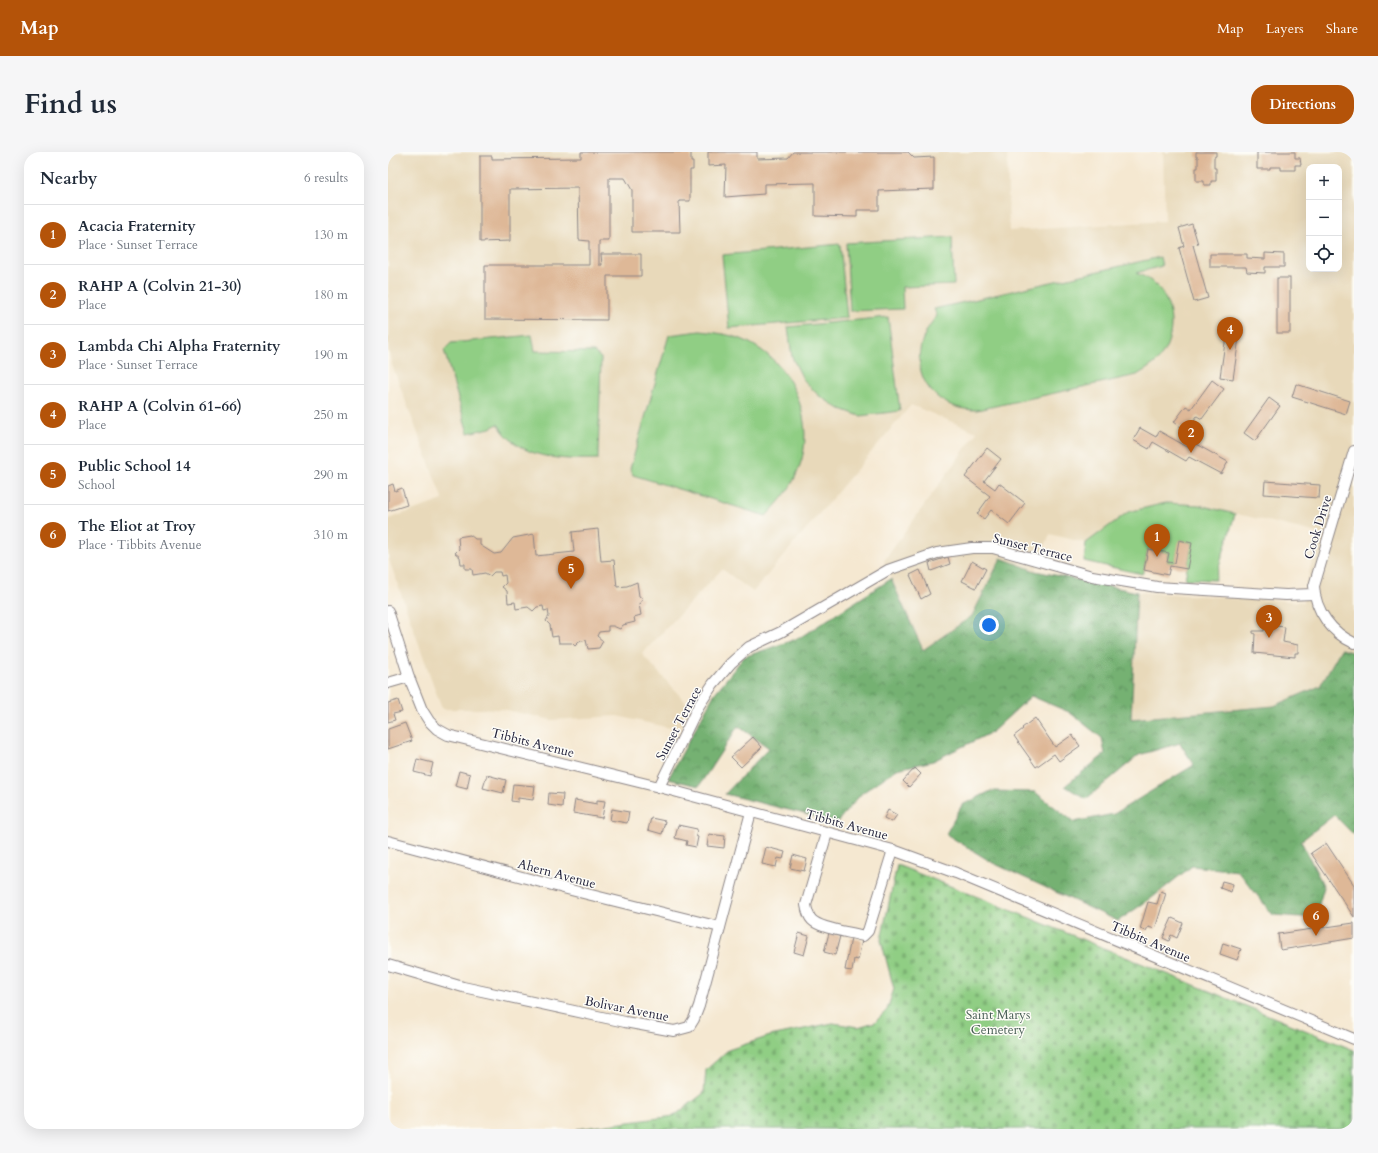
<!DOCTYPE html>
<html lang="en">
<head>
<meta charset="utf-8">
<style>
  body { margin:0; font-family:Cardo,serif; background:#f6f6f7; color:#1f2937 }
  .controls { position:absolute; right:12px; top:12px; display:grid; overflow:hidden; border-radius:8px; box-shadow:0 4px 16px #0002 }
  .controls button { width:36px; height:36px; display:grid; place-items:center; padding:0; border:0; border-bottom:1px solid #e0e1e3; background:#fff; color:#1f2937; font:20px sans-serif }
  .you { position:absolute; left:601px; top:473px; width:14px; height:14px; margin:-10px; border:3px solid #fff; border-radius:50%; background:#1a73e8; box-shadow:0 0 0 6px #1a73e833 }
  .badge { display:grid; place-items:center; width:26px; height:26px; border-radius:50%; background:#b45309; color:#fff; font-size:13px; font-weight:700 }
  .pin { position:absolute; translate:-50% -33px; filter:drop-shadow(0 1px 2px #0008) }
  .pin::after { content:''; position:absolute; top:21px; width:14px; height:12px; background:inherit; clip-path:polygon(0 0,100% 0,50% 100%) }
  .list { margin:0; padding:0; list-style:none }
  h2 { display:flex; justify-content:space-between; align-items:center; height:52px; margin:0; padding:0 16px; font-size:17px }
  h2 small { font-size:13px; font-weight:400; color:#747a83 }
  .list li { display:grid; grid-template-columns:26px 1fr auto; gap:12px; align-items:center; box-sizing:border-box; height:60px; padding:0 16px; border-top:1px solid #e0e1e3 }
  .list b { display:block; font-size:15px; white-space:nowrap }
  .list p { margin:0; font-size:13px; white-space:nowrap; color:#747a83 }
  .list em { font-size:13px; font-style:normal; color:#747a83 }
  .icon { flex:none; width:22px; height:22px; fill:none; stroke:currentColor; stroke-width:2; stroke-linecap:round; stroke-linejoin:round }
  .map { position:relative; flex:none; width:966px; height:977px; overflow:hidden; border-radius:16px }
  header { display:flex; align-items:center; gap:24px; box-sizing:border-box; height:56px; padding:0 20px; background:#b45309; color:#fff }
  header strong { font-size:19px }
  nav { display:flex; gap:22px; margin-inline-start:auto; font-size:14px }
  .intro { display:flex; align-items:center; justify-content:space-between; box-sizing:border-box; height:96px; padding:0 24px }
  h1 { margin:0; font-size:28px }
  .button { padding:10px 18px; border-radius:16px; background:#b45309; color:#fff; font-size:14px; font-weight:700 }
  main { display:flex; gap:24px; padding:0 24px }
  aside { flex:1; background:#fff; border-radius:16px; box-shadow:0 4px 16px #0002 }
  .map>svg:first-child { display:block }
  .built { fill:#e8d9ba; fill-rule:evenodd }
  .green { fill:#90ce84; stroke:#597860 }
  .forest { fill:url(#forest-crowns); stroke:#4b6a56 }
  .cemetery { fill:url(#cemetery-stones); stroke:#597860 }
  .building { fill:#deb897 }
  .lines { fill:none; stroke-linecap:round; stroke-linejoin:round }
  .minor-casing { stroke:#8c8586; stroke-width:12 }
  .minor { stroke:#fff; stroke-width:10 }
  .labels { text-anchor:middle; stroke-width:3; stroke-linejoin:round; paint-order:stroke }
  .street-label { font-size:13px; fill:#22223b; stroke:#fdfcf7 }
  .park-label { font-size:13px; fill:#485e55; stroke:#fdfcf7 }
</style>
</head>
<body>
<header>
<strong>Map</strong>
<nav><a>Map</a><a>Layers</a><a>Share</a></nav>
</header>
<div class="intro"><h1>Find us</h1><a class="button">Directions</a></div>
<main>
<aside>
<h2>Nearby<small>6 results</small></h2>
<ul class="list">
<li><span class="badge">1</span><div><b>Acacia Fraternity</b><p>Place · Sunset Terrace</p></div><em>130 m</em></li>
<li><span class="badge">2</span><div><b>RAHP A (Colvin 21-30)</b><p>Place</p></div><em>180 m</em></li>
<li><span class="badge">3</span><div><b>Lambda Chi Alpha Fraternity</b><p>Place · Sunset Terrace</p></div><em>190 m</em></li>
<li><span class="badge">4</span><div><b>RAHP A (Colvin 61-66)</b><p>Place</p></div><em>250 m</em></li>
<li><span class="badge">5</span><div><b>Public School 14</b><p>School</p></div><em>290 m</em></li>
<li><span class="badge">6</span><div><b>The Eliot at Troy</b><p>Place · Tibbits Avenue</p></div><em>310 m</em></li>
</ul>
</aside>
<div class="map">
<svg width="966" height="977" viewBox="0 0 966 977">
  <defs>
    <pattern id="forest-crowns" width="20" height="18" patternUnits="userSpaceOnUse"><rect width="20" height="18" fill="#74b172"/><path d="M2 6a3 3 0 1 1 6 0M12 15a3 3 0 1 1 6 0" fill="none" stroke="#5f905f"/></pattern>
    <pattern id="cemetery-stones" width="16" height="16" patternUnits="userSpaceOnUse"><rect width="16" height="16" fill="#90ce84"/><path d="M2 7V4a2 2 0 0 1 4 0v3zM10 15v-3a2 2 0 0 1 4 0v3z" fill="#7cb173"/></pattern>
  </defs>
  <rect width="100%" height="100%" fill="#fdfcf7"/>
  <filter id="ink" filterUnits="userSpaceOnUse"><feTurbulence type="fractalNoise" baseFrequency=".025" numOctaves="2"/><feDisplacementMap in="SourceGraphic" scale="8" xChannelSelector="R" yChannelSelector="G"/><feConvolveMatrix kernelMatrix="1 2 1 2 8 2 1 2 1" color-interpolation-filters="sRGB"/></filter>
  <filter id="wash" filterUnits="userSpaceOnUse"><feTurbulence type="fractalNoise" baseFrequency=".012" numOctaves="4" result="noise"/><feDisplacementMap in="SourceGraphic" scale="16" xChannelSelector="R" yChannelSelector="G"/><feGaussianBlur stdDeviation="0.9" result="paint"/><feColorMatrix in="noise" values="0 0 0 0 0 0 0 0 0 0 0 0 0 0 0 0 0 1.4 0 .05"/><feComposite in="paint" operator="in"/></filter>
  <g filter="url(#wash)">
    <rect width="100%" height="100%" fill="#f5e8d1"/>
    <path class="built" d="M0,0H619L621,79L777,69L775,0H966V501L953,497L932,534L886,554L742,567L749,440L915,450L930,381L811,353L740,360L698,391L662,382L647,419L613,406L584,464L535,498L496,409L589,280L523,253L365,440L334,417L254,502L301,554L291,578L229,564L164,568L114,557H54L0,405V367L55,348L4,213L0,197ZM921,15H951V117H921Z"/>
    <g class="green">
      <polygon points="564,85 566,133 514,135 515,157 462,159 458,91"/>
      <polygon points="452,92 459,166 341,176 334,103"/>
      <path d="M772,105L774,114L748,121C756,124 763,128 769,134C788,155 788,191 767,211C761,216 755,219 749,223L589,258C535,258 513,204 549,164L546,157Z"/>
      <polygon points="500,165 512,259 472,264 450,256 430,243 415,227 404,205 400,175"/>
      <path d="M312,179C331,181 350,183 367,194C407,217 428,273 411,316C404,336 392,349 378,364L245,323L242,317L281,183Z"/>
      <path d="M144,183L147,199L206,200L213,206L210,307C174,308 131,308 110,272L102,276L80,281L56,198L63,191Z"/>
      <polygon points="778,351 811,353 847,362 827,428 797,427 804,391 792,388 787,411 779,410 781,401 760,397 756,418 754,422 696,409 698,391 740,360"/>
    </g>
    <polygon class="forest" points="613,406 647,419 749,440 743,567 886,554 932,534 953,497 966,501 966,683 946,663 913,689 936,735 927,766 885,763 850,719 804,714 765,745 730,769 605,711 558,682 574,653 603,639 647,640 686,670 726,662 806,613 792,591 751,603 698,647 677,634 717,602 714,586 681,560 643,544 604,580 545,609 509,617 474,641 449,670 337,642 381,596 350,574 311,634 280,627 327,541 356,505 411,486 503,427 535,498 584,464"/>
    <polygon class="cemetery" points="509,713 600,749 966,898 966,977 189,977 286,964 316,941 318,918 340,898 382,884 445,871 470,875 487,870 499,858 506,837 493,788"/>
    <g id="blocks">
      <g class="building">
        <polygon points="193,0 303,0 303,10 305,10 305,18 302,18 302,49 291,49 292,80 244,80 244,38 237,26 221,26 221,89 211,89 211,113 214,113 213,102 253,102 253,124 219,124 219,168 97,167 97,113 201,113 201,89 191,88 190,36 122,37 122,89 92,90 92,4 104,4 104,7 193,6"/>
        <polygon points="320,0 369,0 369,7 400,6 405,0 520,0 526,6 546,5 546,37 491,39 491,58 469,58 469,65 427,64 427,31 376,32 376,42 337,45 338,13 320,14"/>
        <polygon points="808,0 828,0 828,4 826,5 826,16 828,16 828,29 823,29 823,33 816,33 816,29 808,29 808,16 810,16 810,5 808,5"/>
        <polygon points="869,0 907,0 907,6 912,6 913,13 907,13 907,18 893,18 893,15 882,15 882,17 869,17"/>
        <polygon points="804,72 810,92 805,93 820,146 806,150 791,96 796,94 791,76"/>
        <polygon points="877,101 896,102 896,115 877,115 877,121 859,120 858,115 822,115 822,102 859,102 859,106 877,107"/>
        <rect x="889" y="126" width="13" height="55"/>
        <polygon points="840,170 853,172 845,227 832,225"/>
        <polygon points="824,228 836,237 814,267 809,264 798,279 786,270 798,254 803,257"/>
        <polygon points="908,232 962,249 958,262 904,245"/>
        <polygon points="881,246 892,254 867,289 856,281"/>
        <polygon points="752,276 768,285 771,279 803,297 806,291 840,310 833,322 801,305 798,309 765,290 761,297 745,288"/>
        <polygon points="599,296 613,307 596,329 607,337 611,331 637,351 621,372 603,358 596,367 589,362 602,344 577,325"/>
        <polygon points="877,329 932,333 931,346 876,342"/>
        <polygon points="5,332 7,339 14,336 19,353 0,359 0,334"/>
        <polygon points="210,377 213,409 226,408 229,435 239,434 249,430 251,444 255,447 251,452 253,463 246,465 247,470 235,473 232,477 225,474 220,474 220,479 211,480 209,484 215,489 211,496 200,497 198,488 191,490 187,494 184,491 171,491 170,484 164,485 162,473 158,469 161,464 160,458 156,459 155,454 149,455 145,459 140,455 128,457 127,450 120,451 119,439 114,435 118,431 117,423 113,424 112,420 106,420 102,424 97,421 85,423 84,417 77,417 77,412 73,412 72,405 67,401 71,397 70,385 82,383 87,387 92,387 92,393 106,402 113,401 125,386 146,382 148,404 186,400 184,380"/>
        <polygon points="791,388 804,391 799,417 782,414 780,423 756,418 760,397 781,401 779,410 787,411"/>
        <polygon points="560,405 562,412 543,419 541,411"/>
        <polygon points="584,409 598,417 588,436 574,429"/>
        <polygon points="532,418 542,442 533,447 522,423"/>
        <polygon points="877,473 897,475 895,490 910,493 910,501 907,501 907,505 866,501 867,482 865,481 865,479 876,479"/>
        <polygon points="10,548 14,560 5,562 7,568 0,570 0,551"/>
        <polygon points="647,566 667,595 684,583 692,594 671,609 666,602 648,615 626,584 635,577 634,576"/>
        <polygon points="17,571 24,589 0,597 0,577"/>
        <polygon points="365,585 374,595 353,615 343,605"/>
        <polygon points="29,607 45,611 42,624 26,620"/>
        <polygon points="527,616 533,622 521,635 515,629"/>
        <polygon points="71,619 82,622 79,637 67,634"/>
        <polygon points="99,623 118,628 115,641 95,636"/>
        <polygon points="125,632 147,634 145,648 130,646 130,650 123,649"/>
        <polygon points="161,641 175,642 174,655 160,653"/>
        <polygon points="187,648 209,652 209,648 217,649 214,666 185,661"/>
        <polygon points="224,657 241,660 239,671 222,668"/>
        <polygon points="500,658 509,663 504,670 496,666"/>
        <polygon points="263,666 277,669 274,682 260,678"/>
        <polygon points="290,673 309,677 308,684 310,685 308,695 298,693 299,689 287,686"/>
        <polygon points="321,682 337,684 336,696 319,694"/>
        <polygon points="938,691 966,733 966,765 923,701"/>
        <polygon points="378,695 397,700 395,707 390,706 388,715 374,712"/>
        <polygon points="405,703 419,707 416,719 402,716"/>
        <polygon points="834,729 845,732 843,740 832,736"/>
        <polygon points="773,739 778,741 767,777 760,775 758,779 752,777 760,750 769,752"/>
        <polygon points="784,766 795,771 789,786 783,783 781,789 775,786"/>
        <polygon points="966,771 966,786 893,798 892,797 890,782"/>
        <polygon points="411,781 421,784 416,803 406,800"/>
        <polygon points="441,781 452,784 447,803 436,800"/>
        <polygon points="463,786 474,788 470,808 466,807 464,819 457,818"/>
        <polygon points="835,791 853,797 849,808 832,802"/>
      </g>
    </g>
  </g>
  <g filter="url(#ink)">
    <use href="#blocks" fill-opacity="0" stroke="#8c8586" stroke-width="1"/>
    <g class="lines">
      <g class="minor-casing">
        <g id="minor">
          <path d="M966,299L926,434C927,459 944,481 966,491"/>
          <polyline points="0,459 21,525 34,558 41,569 49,577 60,583 271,635 505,698 568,721 966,887"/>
          <polyline points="0,531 21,525"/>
          <polyline points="271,635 310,555 325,532 343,511 361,495 393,480 500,418 549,401 584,396 605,396 704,424 769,435 898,443 926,442"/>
          <path d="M439,681L418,753C419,759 420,764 424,768C433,777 462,780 475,784L480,779L505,698"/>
          <polyline points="0,689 179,737 332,775"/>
          <polyline points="0,813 75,835 237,870 286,879 301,875 306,867 311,854 363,660"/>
        </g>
      </g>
      <use href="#minor" class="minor"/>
    </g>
  </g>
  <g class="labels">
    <g class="street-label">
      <text transform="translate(929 375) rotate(-73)" y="5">Cook Drive</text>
      <text transform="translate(645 395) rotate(14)" y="5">Sunset Terrace</text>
      <text transform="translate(290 571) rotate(-62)" y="5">Sunset Terrace</text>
      <text transform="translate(145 590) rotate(14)" y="5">Tibbits Avenue</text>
      <text transform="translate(459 672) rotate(15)" y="5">Tibbits Avenue</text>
      <text transform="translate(169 721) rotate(15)" y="5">Ahern Avenue</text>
      <text transform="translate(763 789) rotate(23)" y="5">Tibbits Avenue</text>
      <text transform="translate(239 856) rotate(11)" y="5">Bolivar Avenue</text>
    </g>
    <g class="park-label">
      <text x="610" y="867">Saint Marys<tspan x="610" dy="15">Cemetery</tspan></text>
    </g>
  </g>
</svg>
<div class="controls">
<button>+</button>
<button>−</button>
<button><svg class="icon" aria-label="locate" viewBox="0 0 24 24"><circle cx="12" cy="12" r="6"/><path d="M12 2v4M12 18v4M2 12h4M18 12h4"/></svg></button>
</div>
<div class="you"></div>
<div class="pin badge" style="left:769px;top:405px">1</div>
<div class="pin badge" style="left:803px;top:301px">2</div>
<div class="pin badge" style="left:881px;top:486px">3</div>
<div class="pin badge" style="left:842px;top:198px">4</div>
<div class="pin badge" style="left:183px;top:437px">5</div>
<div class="pin badge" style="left:928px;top:784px">6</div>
</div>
</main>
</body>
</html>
